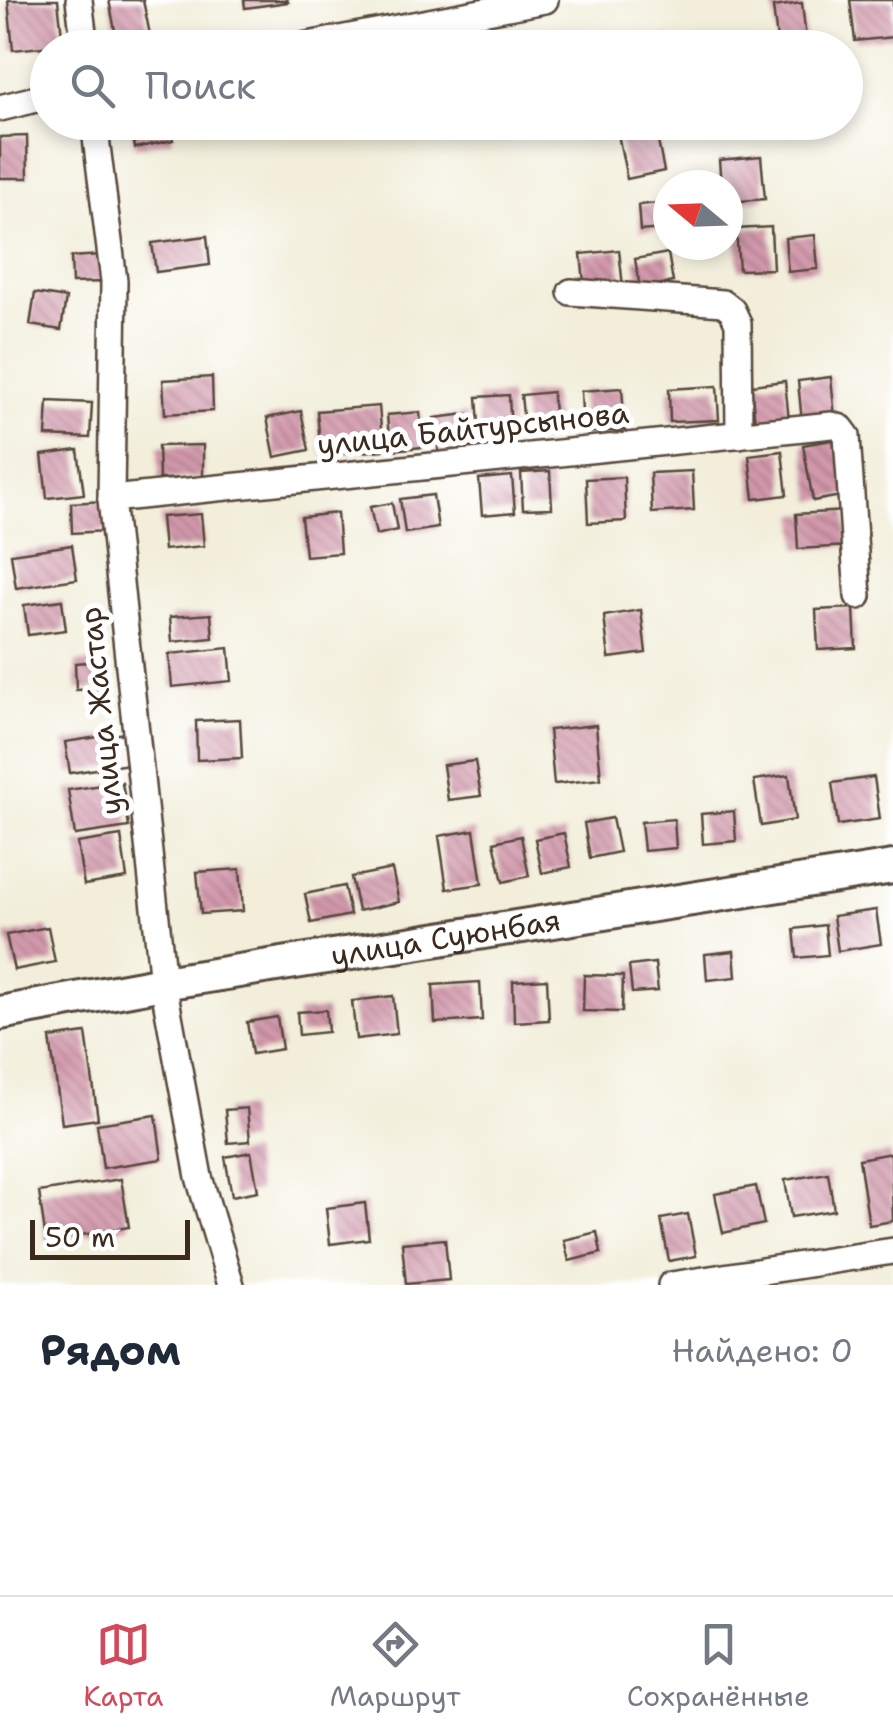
<!DOCTYPE html>
<html lang="ru">
<head>
<meta charset="utf-8">
<style>
  body { margin:0; font-family:"Shantell Sans",sans-serif; background:#f6f6f7; color:#1f2937 }
  .compass { position:absolute; left:653px; top:170px; width:90px; height:90px; border-radius:50%; background:#fff; box-shadow:0 5px 15px #0003; rotate:289deg }
  .scale { position:absolute; left:30px; bottom:25px; width:160px; box-sizing:border-box; padding-left:10px; border:5px solid #3b2a1e; border-top:0; font-size:28px; line-height:35px; white-space:nowrap; color:#3b2a1e; -webkit-text-stroke:8px #fff; paint-order:stroke }
  .list { margin:0; padding:0; list-style:none }
  h2 { display:flex; justify-content:space-between; align-items:center; height:130px; margin:0; padding:0 40px; font-size:42px }
  h2 small { font-size:32px; font-weight:400; color:#747a83 }
  .icon { flex:none; width:55px; height:55px; fill:none; stroke:currentColor; stroke-width:2; stroke-linecap:round; stroke-linejoin:round }
  .map { position:relative; flex:none; width:893px; height:1285px; overflow:hidden }
  .search { position:absolute; background:#fff; box-shadow:0 5px 15px #0003; left:30px; right:30px; top:30px; height:110px; display:flex; align-items:center; gap:25px; box-sizing:border-box; padding:0 35px; border-radius:55px; color:#747a83; font-size:38px }
  .sheet { height:310px; background:#fff }
  nav { display:flex; justify-content:space-around; align-items:center; box-sizing:border-box; height:140px; border-top:2px solid #e0e1e3; background:#fff; font-size:28px; color:#747a83 }
  nav a { display:grid; justify-items:center; gap:5px }
  nav .on { color:#d1495b }
  .map>svg:first-child { display:block }
  .building { fill:url(#building-back-hatch) }
  .lines { fill:none; stroke-linecap:round; stroke-linejoin:round }
  .minor-casing { stroke:#56473a; stroke-width:30 }
  .major-casing { stroke:#56473a; stroke-width:38 }
  .minor { stroke:#fff; stroke-width:25 }
  .major { stroke:#fff; stroke-width:32 }
  .labels { text-anchor:middle; stroke-width:10; stroke-linejoin:round; paint-order:stroke }
  .street-label { font-size:30px; fill:#3b2a1e; stroke:#fff }
</style>
</head>
<body>
<div class="map">
<svg width="893" height="1285" viewBox="0 0 893 1285">
  <defs>
    <pattern id="building-back-hatch" width="6" height="6" patternUnits="userSpaceOnUse" patternTransform="scale(2.5)"><rect width="6" height="6" fill="#d298ac"/><path d="M-1 5l2 2M0 0l6 6M5-1l2 2" fill="none" stroke="#ac7c8b"/></pattern>
  </defs>
  <rect width="100%" height="100%" fill="#fff"/>
  <filter id="ink" filterUnits="userSpaceOnUse"><feTurbulence type="fractalNoise" baseFrequency=".01" numOctaves="2"/><feDisplacementMap in="SourceGraphic" scale="20" xChannelSelector="R" yChannelSelector="G"/><feConvolveMatrix kernelMatrix="1 2 1 2 8 2 1 2 1" color-interpolation-filters="sRGB"/></filter>
  <filter id="wash" filterUnits="userSpaceOnUse"><feTurbulence type="fractalNoise" baseFrequency=".0048" numOctaves="4" result="noise"/><feDisplacementMap in="SourceGraphic" scale="40" xChannelSelector="R" yChannelSelector="G"/><feGaussianBlur stdDeviation="2.25" result="paint"/><feColorMatrix in="noise" values="0 0 0 0 0 0 0 0 0 0 0 0 0 0 0 0 0 1.4 0 .05"/><feComposite in="paint" operator="in"/></filter>
  <g filter="url(#wash)">
    <rect width="100%" height="100%" fill="#f2eeda"/>
    <g id="blocks">
      <g class="building">
        <polygon points="8,0 58,0 63,45 13,50"/>
        <polygon points="109,0 143,0 150,35 117,41"/>
        <polygon points="244,0 287,0 288,2 245,8"/>
        <polygon points="850,0 893,0 893,37 855,41"/>
        <polygon points="802,3 807,48 778,48 773,7"/>
        <polygon points="671,37 673,48 639,48 638,44"/>
        <polygon points="130,122 169,122 173,140 135,148"/>
        <polygon points="244,122 272,122 273,127 244,130"/>
        <polygon points="654,122 664,171 627,179 617,129"/>
        <polygon points="27,136 28,178 0,178 0,137"/>
        <polygon points="761,156 765,199 728,202 728,185 721,185 719,160"/>
        <polygon points="659,203 662,229 640,231 638,205"/>
        <polygon points="771,227 773,269 739,270 736,229"/>
        <polygon points="815,235 818,269 788,272 785,238"/>
        <polygon points="207,236 210,265 156,272 152,243"/>
        <polygon points="619,250 623,287 585,291 581,254"/>
        <polygon points="668,253 673,282 640,288 635,259"/>
        <polygon points="102,255 103,282 72,283 71,257"/>
        <polygon points="35,293 66,298 61,330 30,325"/>
        <polygon points="212,377 213,411 165,414 163,380"/>
        <polygon points="831,377 835,418 802,422 798,381"/>
        <polygon points="785,381 789,421 755,424 751,385"/>
        <polygon points="717,386 719,420 670,422 669,389"/>
        <polygon points="622,388 625,430 583,433 581,391"/>
        <polygon points="552,392 556,432 525,435 521,395"/>
        <polygon points="509,395 511,434 480,437 477,397"/>
        <polygon points="48,401 92,403 90,438 46,436"/>
        <polygon points="379,406 383,450 321,455 317,411"/>
        <polygon points="301,411 309,450 275,457 267,418"/>
        <polygon points="420,412 423,447 390,450 387,415"/>
        <polygon points="467,414 472,452 439,456 434,418"/>
        <polygon points="838,439 847,495 813,501 803,445"/>
        <polygon points="203,445 203,478 159,479 158,446"/>
        <polygon points="78,450 84,494 47,498 42,455"/>
        <polygon points="782,451 787,495 754,499 749,455"/>
        <polygon points="550,471 552,508 523,509 521,473"/>
        <polygon points="692,471 694,510 652,513 650,473"/>
        <polygon points="512,476 515,512 482,515 479,479"/>
        <polygon points="624,477 626,521 588,523 586,479"/>
        <polygon points="433,495 438,528 405,533 400,499"/>
        <polygon points="105,501 106,531 72,533 71,503"/>
        <polygon points="392,503 397,530 376,535 370,507"/>
        <polygon points="846,511 848,546 798,549 796,514"/>
        <polygon points="337,513 340,553 305,556 301,517"/>
        <polygon points="201,514 204,546 164,550 161,517"/>
        <polygon points="72,545 77,579 16,588 11,554"/>
        <polygon points="62,600 66,630 28,635 24,605"/>
        <polygon points="854,608 856,648 818,650 816,610"/>
        <polygon points="641,610 646,653 609,658 604,616"/>
        <polygon points="211,614 213,638 172,642 170,617"/>
        <polygon points="229,648 232,681 172,687 169,654"/>
        <polygon points="103,661 105,689 76,690 75,663"/>
        <polygon points="240,719 242,758 197,760 196,721"/>
        <polygon points="596,725 601,779 554,784 549,730"/>
        <polygon points="125,733 129,764 70,773 65,742"/>
        <polygon points="475,761 481,796 448,800 443,765"/>
        <polygon points="789,775 795,820 761,826 754,780"/>
        <polygon points="874,777 880,819 838,825 832,783"/>
        <polygon points="122,782 129,827 75,835 68,790"/>
        <polygon points="734,811 736,841 703,844 701,814"/>
        <polygon points="612,818 619,852 590,858 584,823"/>
        <polygon points="674,819 676,848 644,851 641,822"/>
        <polygon points="474,830 482,884 447,889 439,836"/>
        <polygon points="564,833 571,867 542,873 535,839"/>
        <polygon points="121,836 127,878 84,885 77,843"/>
        <polygon points="521,836 529,876 503,882 494,842"/>
        <polygon points="240,869 243,911 201,914 197,872"/>
        <polygon points="392,869 399,902 358,911 351,877"/>
        <polygon points="344,886 350,915 311,923 305,894"/>
        <polygon points="876,910 881,944 838,951 833,916"/>
        <polygon points="825,925 828,955 797,958 794,929"/>
        <polygon points="48,927 55,962 14,970 6,935"/>
        <polygon points="734,951 736,977 707,980 705,954"/>
        <polygon points="655,963 658,991 632,993 629,966"/>
        <polygon points="584,975 623,976 622,1012 583,1011"/>
        <polygon points="547,979 549,1020 514,1022 513,981"/>
        <polygon points="480,982 482,1020 435,1023 433,985"/>
        <polygon points="393,996 397,1034 356,1039 352,1001"/>
        <polygon points="326,1010 328,1032 299,1035 297,1012"/>
        <polygon points="277,1017 282,1049 252,1054 247,1022"/>
        <polygon points="86,1033 98,1119 62,1124 50,1038"/>
        <polygon points="247,1108 250,1141 228,1143 225,1110"/>
        <polygon points="156,1115 162,1159 103,1168 97,1124"/>
        <polygon points="251,1152 258,1191 232,1196 225,1157"/>
        <polygon points="891,1153 893,1221 869,1225 859,1159"/>
        <polygon points="828,1173 834,1210 791,1217 785,1180"/>
        <polygon points="121,1179 129,1227 46,1241 39,1192"/>
        <polygon points="756,1186 764,1224 723,1233 715,1194"/>
        <polygon points="365,1203 369,1239 330,1244 326,1208"/>
        <polygon points="688,1214 696,1256 669,1261 661,1219"/>
        <polygon points="597,1232 601,1253 569,1261 564,1240"/>
        <polygon points="445,1239 449,1280 406,1284 402,1243"/>
      </g>
    </g>
  </g>
  <g filter="url(#ink)">
    <use href="#blocks" fill-opacity="0" stroke="#56473a" stroke-width="2.5"/>
    <g class="lines">
      <g class="minor-casing">
        <g id="minor">
          <polyline points="79,0 85,48"/>
          <polyline points="292,48 545,0"/>
          <polyline points="0,108 48,96"/>
          <polyline points="94,122 114,281 111,499 163,983 199,1177 231,1285"/>
          <polyline points="571,292 723,303 732,310 738,323 739,435"/>
          <polyline points="111,499 832,425 841,428 847,436 858,596"/>
          <polyline points="671,1285 893,1251"/>
        </g>
      </g>
      <g class="major-casing">
        <g id="major">
          <path id="s1" d="M0,1013L163,983L893,867"/>
        </g>
      </g>
      <use href="#minor" class="minor"/>
      <use href="#major" class="major"/>
    </g>
  </g>
  <g class="labels">
    <g class="street-label">
      <text transform="translate(473 429) rotate(-6)" y="10">улица Байтурсынова</text>
      <text transform="translate(101 711) rotate(-96)" y="10">улица Жастар</text>
      <text dy="10" stroke="none"><textPath href="#s1" startOffset="452">улица Суюнбая</textPath></text>
    </g>
  </g>
</svg>
<svg class="compass" viewBox="-18 -18 36 36"><path d="M0-13l5 13h-10z" fill="#e53935"/><path d="M0 13l5-13h-10z" fill="#747a83"/></svg>
<div class="scale">50 m</div>
<div class="search"><svg class="icon" aria-label="search" viewBox="0 0 24 24"><circle cx="10" cy="10" r="6"/><path d="M15 15l6 6"/></svg>Поиск</div>
</div>
<section class="sheet">
<h2>Рядом<small>Найдено: 0</small></h2>
<ul class="list">
</ul>
</section>
<nav>
<a class="on"><svg class="icon" aria-label="map" viewBox="0 0 24 24"><path d="M3 6l6-2 6 2 6-2v14l-6 2-6-2-6 2zM9 4v14M15 6v14"/></svg>Карта</a>
<a><svg class="icon" aria-label="directions" viewBox="0 0 24 24"><path d="M12 3l9 9-9 9-9-9zM9 14v-3h6M13 9l2 2-2 2"/></svg>Маршрут</a>
<a><svg class="icon" aria-label="saved" viewBox="0 0 24 24"><path d="M7 4h10v16l-5-4-5 4z"/></svg>Сохранённые</a>
</nav>
</body>
</html>
